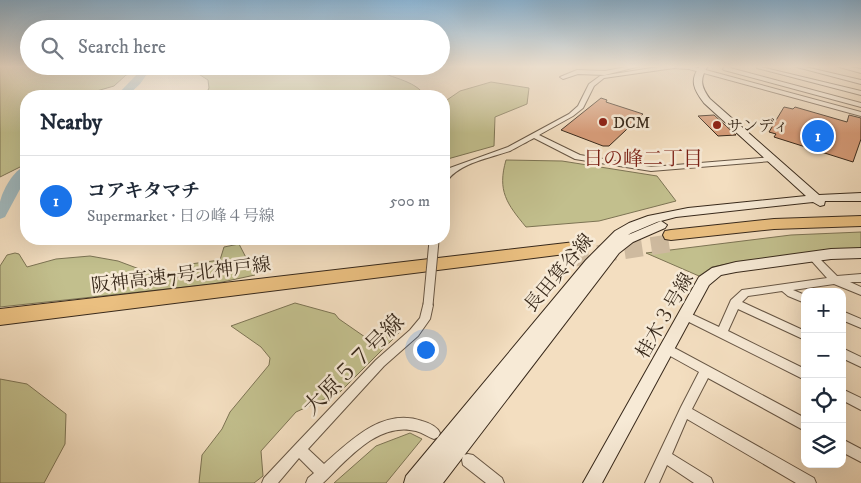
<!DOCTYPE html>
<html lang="en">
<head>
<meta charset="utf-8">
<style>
  body { margin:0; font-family:"IM FELL DW Pica","Noto Serif JP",serif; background:#f2f2f3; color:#1f2937 }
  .controls { position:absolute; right:15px; bottom:15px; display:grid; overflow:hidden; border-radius:10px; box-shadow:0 5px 20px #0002 }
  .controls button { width:45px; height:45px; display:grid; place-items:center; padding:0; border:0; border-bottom:1px solid #e0e1e3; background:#fff; color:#1f2937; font:25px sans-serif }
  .you { position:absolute; left:425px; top:349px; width:18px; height:18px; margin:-12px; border:4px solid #fff; border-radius:50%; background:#1a73e8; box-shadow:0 0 0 8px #1a73e833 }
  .badge { display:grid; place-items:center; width:32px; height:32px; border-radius:50%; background:#1a73e8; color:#fff; font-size:16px; font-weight:700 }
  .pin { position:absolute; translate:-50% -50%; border:2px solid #fff; box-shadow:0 1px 5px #0006 }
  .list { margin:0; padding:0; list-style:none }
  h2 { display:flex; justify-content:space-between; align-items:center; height:65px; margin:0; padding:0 20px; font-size:21px }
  h2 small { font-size:16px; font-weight:400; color:#747a83 }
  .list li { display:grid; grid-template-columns:32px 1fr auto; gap:15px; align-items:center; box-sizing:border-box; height:90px; padding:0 20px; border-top:1px solid #e0e1e3 }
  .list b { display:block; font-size:19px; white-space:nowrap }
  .list p { margin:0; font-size:16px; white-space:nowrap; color:#747a83 }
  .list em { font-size:16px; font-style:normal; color:#747a83 }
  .icon { flex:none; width:28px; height:28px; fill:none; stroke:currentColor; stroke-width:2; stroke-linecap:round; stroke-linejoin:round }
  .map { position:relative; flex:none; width:861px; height:483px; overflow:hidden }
  .search { position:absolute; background:#fff; box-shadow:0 5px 20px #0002; left:20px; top:20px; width:430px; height:55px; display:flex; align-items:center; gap:12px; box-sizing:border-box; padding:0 18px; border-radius:28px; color:#747a83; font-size:19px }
  .panel { position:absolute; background:#fff; box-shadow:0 5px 20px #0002; left:20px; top:90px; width:430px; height:155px; border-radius:20px }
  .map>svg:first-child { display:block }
  .green { fill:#c2bf8d; stroke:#7d7454 }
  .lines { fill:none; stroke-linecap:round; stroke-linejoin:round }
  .river { fill:#a1b9be; fill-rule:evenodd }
  .building { fill:#d79c79; stroke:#38291b }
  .highway-tunnel { stroke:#ceba9f; stroke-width:18; stroke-dasharray:18 9; stroke-linecap:butt }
  .street-casing { stroke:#675644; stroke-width:2 }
  .secondary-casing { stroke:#38291b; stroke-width:2 }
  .highway-casing { stroke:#38291b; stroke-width:2 }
  .street { fill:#f7ead6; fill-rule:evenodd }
  .secondary { fill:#f7ead6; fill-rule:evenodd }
  .highway { fill:#eabf80; fill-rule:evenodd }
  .street-bridge-casing { stroke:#675644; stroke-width:11; stroke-linecap:butt }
  .street-bridge { stroke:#f7ead6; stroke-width:9 }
  .poi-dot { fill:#8f2418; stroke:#f7ead6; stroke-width:2 }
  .labels { text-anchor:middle; stroke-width:5; stroke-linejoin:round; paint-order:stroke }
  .far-poi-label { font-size:16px; fill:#38291b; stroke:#f7ead6; text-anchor:start }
  .street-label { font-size:19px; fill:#38291b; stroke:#f7ead6 }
  .neighbourhood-label { font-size:20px; fill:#7a1f14; stroke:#f7ead6 }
  .near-street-label { font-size:22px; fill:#38291b; stroke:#f7ead6 }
</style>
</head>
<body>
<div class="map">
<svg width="861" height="483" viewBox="0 0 861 483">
  <rect width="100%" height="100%" fill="#f3dec0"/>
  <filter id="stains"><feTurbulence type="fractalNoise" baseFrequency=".004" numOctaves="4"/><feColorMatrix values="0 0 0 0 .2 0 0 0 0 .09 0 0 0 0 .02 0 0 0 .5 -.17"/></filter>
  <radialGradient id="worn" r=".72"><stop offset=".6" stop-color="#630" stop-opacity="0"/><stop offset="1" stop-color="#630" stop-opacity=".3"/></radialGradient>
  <g class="green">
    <polygon points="0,66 162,66 126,75 114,86 79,96 26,96 26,164 0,177"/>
    <path d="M197,66H372L371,68C387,77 416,80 425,96H205L209,88L208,80L197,73Z"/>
    <polygon points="491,82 529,88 527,104 495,117 494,146 444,160 444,102 460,91"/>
    <path d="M506,160L562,161L657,176L676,201L599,221L526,227C507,204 497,191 506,160Z"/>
    <polygon points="861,232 861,250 737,262 712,267 699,276 646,253 791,235"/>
    <polygon points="239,244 255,275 213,284 0,307 0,266 7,255 15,253 19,254 27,267 56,259 90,256 118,261 142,270 165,273 169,277 180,277 183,265 220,260 224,247"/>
    <polygon points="295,303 335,314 339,319 365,337 400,332 340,392 296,412 261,451 263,476 254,483 199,483 202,455 222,429 230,412 269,365 270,358 261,347 231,326"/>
    <polygon points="0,379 27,384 66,414 65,444 44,483 0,483"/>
    <polygon points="410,433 422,439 386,483 334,483 376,446"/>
  </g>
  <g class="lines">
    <g class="river">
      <polygon points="154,66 170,66 147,74 140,84 127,96 116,96 141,70"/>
      <path d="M26,166V178L5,217L0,219C0,213 0,207 0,202C2,191 14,169 26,166Z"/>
    </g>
  </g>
  <g class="building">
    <polygon points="601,98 607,100 606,102 643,114 609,146 603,146 561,130"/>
    <polygon points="784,107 793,109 795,107 847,122 849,115 861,118 861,139 853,162 774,137 776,134 769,132"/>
    <polygon points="714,115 736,135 718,136 698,116"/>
  </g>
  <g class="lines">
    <polyline class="highway-tunnel" points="571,258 672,243"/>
    <g class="street-casing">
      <g id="street">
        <polygon points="631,66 640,66 605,75 578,74 563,79 560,77 577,70 605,71"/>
        <path d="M665,66H691L861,112V116L689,69L674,68L604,78L594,86L583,108L573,116L539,135L580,155L651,167L772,157L776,159L772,161L651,171L575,159L534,138C526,142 518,147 510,151C490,158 459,163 447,181H444V174L447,169L508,147L569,114L578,106L589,84L600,76Z"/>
        <polygon points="726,66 732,66 730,68 861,103 861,107 724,70 723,69"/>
        <polygon points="757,66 861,91 861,95 757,68"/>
        <polygon points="793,66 801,66 861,80 861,84"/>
        <polygon points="836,66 845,66 861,69 861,73"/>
        <polygon points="813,254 816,255 837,276 861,274 861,282 850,282 861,287 861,295 834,284 793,290 805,295 805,303 788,296 782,291 748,296 742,302 805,331 805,340 738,309 728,331 805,369 805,380 681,318 680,315 681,312 685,311 719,327 731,300 742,290 827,278 810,259 808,257 810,255"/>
        <path d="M428,301L432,302L433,305L430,319L418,336L384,366L308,449L324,464C350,441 383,407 422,421C429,423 437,426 440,433L438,437L434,439C428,437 423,433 416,431C378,421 347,460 323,483H306L308,478L314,473L299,458L278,483H262L264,478L295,445L376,360L410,330L420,318L424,302Z"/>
        <polygon points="842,311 861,319 861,328 842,320"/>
        <polygon points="667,344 805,418 805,431 708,378 692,409 814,478 816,483 796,483 687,419 672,454 711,478 713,483 694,483 667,465 659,483 645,483 681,407 699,372 663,352 662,349 663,346"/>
        <polygon points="842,348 861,357 861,367 842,358"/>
        <polygon points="842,389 861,398 861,410 842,400"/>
        <polygon points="842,439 861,449 861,462 842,452"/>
        <polygon points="468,454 473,455 502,478 504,483 486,483 463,465 462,460 463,455"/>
      </g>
    </g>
    <g class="secondary-casing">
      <g id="secondary">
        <path d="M700,66H708C699,79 701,87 710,99L819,195L861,193V201H825L824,205L820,206L813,202L676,217L657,222L631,233L628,235L661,221L667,225L665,228L633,242L619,253L443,483H404L406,476L586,260L615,231L629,223L648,216L688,208L806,196L704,103C694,90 689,80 700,66Z"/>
        <polygon points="861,248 861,258 831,259 736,272 721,275 709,285 602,483 583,483 699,277 712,268 736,262 831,249"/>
      </g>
    </g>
    <g class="highway-casing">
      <g id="highway">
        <polygon points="861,216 861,226 774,229 671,240 665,239 663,235 665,231 671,230 774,219"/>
        <polygon points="575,242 581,244 583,248 581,252 0,325 0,309"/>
      </g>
    </g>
    <use href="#street" class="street"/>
    <use href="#secondary" class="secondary"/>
    <use href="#highway" class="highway"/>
    <g class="street-bridge-casing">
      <polyline id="street-bridge" points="428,305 434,241"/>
    </g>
    <use href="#street-bridge" class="street-bridge"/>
  </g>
  <linearGradient id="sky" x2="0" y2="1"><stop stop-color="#8bb6d7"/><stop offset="0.5" stop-color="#faf0e3"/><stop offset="1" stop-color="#faf0e3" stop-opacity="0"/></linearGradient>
  <rect width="861" height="133" fill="url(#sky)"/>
  <g class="poi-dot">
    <circle cx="603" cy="122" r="5"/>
    <circle cx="717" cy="125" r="5"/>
  </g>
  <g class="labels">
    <g class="far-poi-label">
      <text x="613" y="128">DCM</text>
      <text x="727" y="131">サンディ</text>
    </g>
    <g class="street-label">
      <text transform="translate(558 272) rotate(-50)" y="7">長田箕谷線</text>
      <text transform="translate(181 274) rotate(-7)" y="7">阪神高速7号北神戸線</text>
      <text transform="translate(664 315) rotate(-60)" y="7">桂木３号線</text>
    </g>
    <g class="neighbourhood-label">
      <text x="643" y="165">日の峰二丁目</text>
    </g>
    <g class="near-street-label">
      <text transform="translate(353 364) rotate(-45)" y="8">大原５７号線</text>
    </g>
  </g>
  <rect width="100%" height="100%" filter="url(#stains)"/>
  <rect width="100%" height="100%" fill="url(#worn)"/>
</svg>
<div class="controls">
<button>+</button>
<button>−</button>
<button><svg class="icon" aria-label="locate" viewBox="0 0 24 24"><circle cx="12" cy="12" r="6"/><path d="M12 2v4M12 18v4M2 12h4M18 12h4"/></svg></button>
<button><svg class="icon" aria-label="layers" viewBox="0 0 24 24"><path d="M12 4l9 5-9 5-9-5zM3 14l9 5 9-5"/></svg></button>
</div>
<div class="you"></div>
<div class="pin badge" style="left:818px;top:136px">1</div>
<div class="search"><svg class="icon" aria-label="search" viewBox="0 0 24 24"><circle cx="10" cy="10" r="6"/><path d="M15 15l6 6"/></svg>Search here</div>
<section class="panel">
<h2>Nearby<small></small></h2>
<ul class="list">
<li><span class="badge">1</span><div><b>コアキタマチ</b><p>Supermarket · 日の峰４号線</p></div><em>500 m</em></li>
</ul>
</section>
</div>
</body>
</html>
